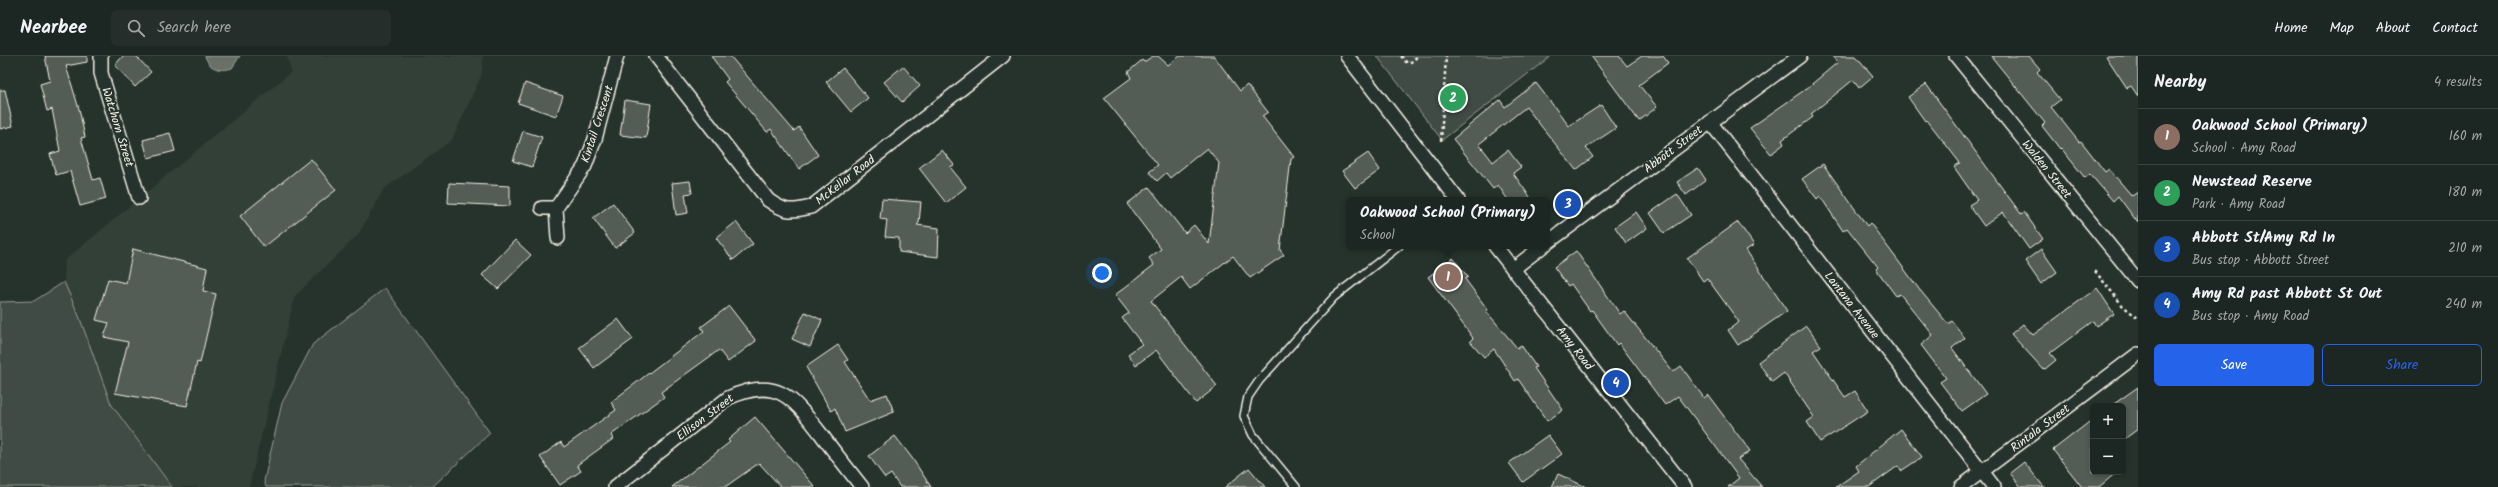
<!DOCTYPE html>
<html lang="en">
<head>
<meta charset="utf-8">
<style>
  body { margin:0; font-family:Kalam,sans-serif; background:#252e2a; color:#f1f3f6 }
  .controls { position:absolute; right:12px; bottom:12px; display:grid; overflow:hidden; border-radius:6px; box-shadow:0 2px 6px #0003 }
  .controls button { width:36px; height:36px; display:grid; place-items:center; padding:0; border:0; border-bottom:1px solid #3a4340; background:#1c2622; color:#f1f3f6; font:20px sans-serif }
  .you { position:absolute; left:1102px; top:217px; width:14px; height:14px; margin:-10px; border:3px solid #fff; border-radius:50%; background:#1a73e8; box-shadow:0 0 0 6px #1a73e833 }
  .badge { display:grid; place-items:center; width:26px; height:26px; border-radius:50%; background:#2563eb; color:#fff; font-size:13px; font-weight:700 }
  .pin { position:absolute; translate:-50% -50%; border:2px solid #fff; box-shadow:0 1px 4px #0006 }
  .popup { position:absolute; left:1346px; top:141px; width:204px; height:52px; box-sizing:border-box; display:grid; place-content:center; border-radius:6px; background:#1c2622; filter:drop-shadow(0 1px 3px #0005); font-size:13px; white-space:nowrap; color:#a0a5a5 }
  .popup b { font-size:15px; color:#f1f3f6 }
  .popup::after { content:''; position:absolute; left:50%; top:100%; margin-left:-8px; border:8px solid transparent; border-top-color:#1c2622 }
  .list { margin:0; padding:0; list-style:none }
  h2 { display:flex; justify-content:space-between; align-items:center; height:52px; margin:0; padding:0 16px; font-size:17px }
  h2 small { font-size:13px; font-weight:400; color:#a0a5a5 }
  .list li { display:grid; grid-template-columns:26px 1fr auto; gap:12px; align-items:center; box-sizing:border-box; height:56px; padding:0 16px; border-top:1px solid #3a4340 }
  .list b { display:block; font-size:15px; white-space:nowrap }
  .list p { margin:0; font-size:13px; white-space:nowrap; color:#a0a5a5 }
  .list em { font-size:13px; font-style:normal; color:#a0a5a5 }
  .actions { display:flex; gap:8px; padding:12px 16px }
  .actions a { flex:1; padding:9px 0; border:1px solid #2563eb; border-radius:6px; text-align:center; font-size:14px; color:#2563eb }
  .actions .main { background:#2563eb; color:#fff }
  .icon { flex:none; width:22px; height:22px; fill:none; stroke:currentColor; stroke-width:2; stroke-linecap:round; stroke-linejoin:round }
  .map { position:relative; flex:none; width:2138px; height:431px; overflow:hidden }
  header { display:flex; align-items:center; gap:24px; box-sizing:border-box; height:56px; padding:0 20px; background:#1c2622; border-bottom:1px solid #3a4340 }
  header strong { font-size:19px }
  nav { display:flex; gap:22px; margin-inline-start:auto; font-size:14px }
  .search { width:280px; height:36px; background:#252e2a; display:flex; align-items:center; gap:10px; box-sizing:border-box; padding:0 14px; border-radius:6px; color:#a0a5a5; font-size:15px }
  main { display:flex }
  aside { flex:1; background:#1c2622 }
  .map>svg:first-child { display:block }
  .built { fill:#333f39 }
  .green { fill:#414b45; stroke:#9a9e96 }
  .water { fill:#676f68; stroke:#9fa39b }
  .building { fill:#525c55; stroke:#f4f1e8 }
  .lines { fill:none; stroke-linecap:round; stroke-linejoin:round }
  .lane-casing { stroke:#f4f1e8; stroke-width:10 }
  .street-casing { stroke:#f4f1e8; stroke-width:16 }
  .path { stroke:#f4f1e8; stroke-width:2.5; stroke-dasharray:3 3; stroke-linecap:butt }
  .lane { stroke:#26332d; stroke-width:7 }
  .street { stroke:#26332d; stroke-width:13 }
  .labels { text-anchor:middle; stroke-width:4; stroke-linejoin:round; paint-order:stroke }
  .street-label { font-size:12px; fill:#f4f1e8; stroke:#26332d }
</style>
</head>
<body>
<header>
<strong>Nearbee</strong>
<div class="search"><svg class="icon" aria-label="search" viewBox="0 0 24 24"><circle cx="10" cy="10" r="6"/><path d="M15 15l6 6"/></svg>Search here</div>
<nav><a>Home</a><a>Map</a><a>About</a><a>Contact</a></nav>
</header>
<main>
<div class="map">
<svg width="2138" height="431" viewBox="0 0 2138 431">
  <rect width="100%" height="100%" fill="#26332d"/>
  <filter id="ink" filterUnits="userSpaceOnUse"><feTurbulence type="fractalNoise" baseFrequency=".025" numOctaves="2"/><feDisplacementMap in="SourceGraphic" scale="8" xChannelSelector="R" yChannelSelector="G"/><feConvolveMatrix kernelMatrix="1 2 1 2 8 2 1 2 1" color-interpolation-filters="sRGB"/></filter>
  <g filter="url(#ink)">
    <polygon class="built" points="287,0 483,0 482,18 452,84 384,133 358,179 295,240 249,431 172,431 111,348 64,226 65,204 291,16"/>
    <g class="green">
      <polygon points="1377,0 1551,0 1442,84"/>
      <polygon points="64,226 79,260 111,348 172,431 0,431 0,246 34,245"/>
      <polygon points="385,232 490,377 432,431 266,431 264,425 282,347 313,288"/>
    </g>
    <path class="water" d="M205,0H240L232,12C220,16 209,13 205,0Z"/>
    <g class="building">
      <polygon points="45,0 87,0 87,6 66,10 79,53 85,81 81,82 93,124 100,122 106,143 80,150 70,115 56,119 50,98 60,95 52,53 47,55 40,28 50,25"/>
      <polygon points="123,0 136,0 151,16 135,31 115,9"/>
      <polygon points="711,0 730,0 794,75 799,71 818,99 799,113 771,73 767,76 725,26 728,23"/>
      <polygon points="1153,0 1158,0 1168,9 1180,0 1214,0 1240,35 1247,29 1268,56 1262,60 1294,101 1291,103 1280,194 1284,199 1250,222 1233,200 1190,233 1181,221 1151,245 1217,330 1196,347 1156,294 1136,309 1128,298 1142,288 1122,262 1129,257 1115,239 1154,209 1149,202 1161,193 1127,148 1149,131 1185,177 1194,169 1209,188 1219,107 1207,92 1170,122 1166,117 1157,125 1149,116 1158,109 1104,42 1131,22 1128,16 1142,4 1144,6"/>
      <polygon points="1591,0 1619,0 1627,10 1642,0 1663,0 1668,7 1639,29 1657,51 1639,65"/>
      <polygon points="1833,0 1856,0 1873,20 1859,32 1853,24 1811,58 1813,61 1782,84 1784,88 1771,98 1750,72 1806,33 1838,6"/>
      <polygon points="1991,0 2029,0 2040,13 2037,16 2060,44 2051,51 2079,86 2081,85 2105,116 2109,113 2132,140 2138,136 2138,167 2118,140 2113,145 2090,118 2085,122 2061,92 2060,93 2042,70 2045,67"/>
      <polygon points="2106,0 2138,0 2138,40 2131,30 2127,32"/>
      <polygon points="903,10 920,30 902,46 884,26"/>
      <polygon points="843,12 868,42 851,56 826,26"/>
      <polygon points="525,27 563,40 556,60 518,47"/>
      <polygon points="1536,27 1569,70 1601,49 1616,72 1586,92 1593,101 1576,114 1526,51 1479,88 1493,106 1508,94 1521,111 1513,117 1532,144 1508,144 1498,129 1493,133 1453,83 1500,44 1505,51"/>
      <polygon points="1926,28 2021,158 2024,156 2043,183 2029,193 2003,156 1984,170 1969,149 1977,144 1954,111 1960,107 1927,64 1925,65 1908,41"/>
      <polygon points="0,34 5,34 13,70 0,73"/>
      <polygon points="625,44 651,48 646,82 620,79"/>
      <polygon points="523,75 542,81 532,111 513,105"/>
      <polygon points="170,77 175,95 148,102 143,84"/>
      <polygon points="942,94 954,109 950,111 966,131 946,147 919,112"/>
      <polygon points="1368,97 1380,114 1355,132 1342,115"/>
      <polygon points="311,103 336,134 264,191 240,160"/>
      <polygon points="1823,108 1867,170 1870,167 1919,233 1948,268 1952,265 1965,282 1952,292 1986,338 1962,355 1940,326 1946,322 1921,289 1933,279 1900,238 1896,240 1876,213 1878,211 1847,172 1843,175 1820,140 1817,143 1802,123"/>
      <polygon points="1698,112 1706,124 1686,139 1677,126"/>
      <polygon points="690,125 692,137 685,138 688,157 676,159 672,127"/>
      <polygon points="449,127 510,130 510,150 448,147"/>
      <polygon points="1677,138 1691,159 1664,177 1650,157"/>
      <polygon points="882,143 921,146 919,167 917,169 939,172 938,201 899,196 899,182 885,181 887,164 880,163"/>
      <polygon points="613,147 635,177 615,192 593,162"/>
      <polygon points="1636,156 1647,172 1626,187 1615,171"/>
      <polygon points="736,166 753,188 733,204 716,182"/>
      <polygon points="1738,166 1754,189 1746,194 1787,255 1738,289 1728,274 1739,266 1707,222 1703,225 1687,202"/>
      <polygon points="515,184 531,199 498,233 482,219"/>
      <polygon points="133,193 207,212 203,235 216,238 200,307 197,306 187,350 115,337 128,286 104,281 109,267 96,264 108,223 126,227"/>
      <polygon points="2041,193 2057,216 2041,228 2025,205"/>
      <polygon points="1576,195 1620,258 1624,255 1673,316 1681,310 1704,342 1708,339 1750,395 1738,403 1762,431 1728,431 1739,422 1678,340 1665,349 1619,287 1617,289 1592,254 1590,255 1571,228 1568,230 1554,211"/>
      <polygon points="1453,202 1468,221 1465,223 1488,254 1486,255 1517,292 1521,289 1536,311 1534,312 1563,354 1547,365 1518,323 1515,325 1494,293 1484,301 1470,285 1473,282 1428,221"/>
      <polygon points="2097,232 2114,258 2096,270 2093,265 2050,297 2056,304 2044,314 2011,278 2023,268 2033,279"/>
      <polygon points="729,250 756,285 728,306 719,294 661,336 664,341 611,379 613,383 577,409 581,415 560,429 540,401 561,386 564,391 616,354 611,346 704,275 701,271"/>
      <polygon points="805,256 822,264 810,291 792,283"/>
      <polygon points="618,263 633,283 594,312 579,292"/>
      <polygon points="1806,270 1821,290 1813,295 1845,341 1855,335 1868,355 1820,386 1807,366 1814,361 1784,317 1772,326 1758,306"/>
      <polygon points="838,289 848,304 845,306 870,344 887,338 894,356 845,376 835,352 831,355 806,311"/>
      <polygon points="2138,331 2138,373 2123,384 2123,350 2111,350"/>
      <polygon points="755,361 815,431 781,431 759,407 725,431 672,431 730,386 728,384"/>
      <polygon points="2093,363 2093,416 2117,416 2099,431 2082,431 2053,394"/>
      <polygon points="1901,373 1922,401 1901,415 1898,410 1869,431 1836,431 1859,415 1856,410"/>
      <polygon points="1548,379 1562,398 1523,426 1509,407"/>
      <polygon points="895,380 912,402 931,431 900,431 891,418 885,422 869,400"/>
      <polygon points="2024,406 2044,431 2021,431 2010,417"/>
      <polygon points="1249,412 1265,431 1225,431"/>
      <polygon points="1558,418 1586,431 1552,431"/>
    </g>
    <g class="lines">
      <g class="lane-casing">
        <polyline id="lane" points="1296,431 1253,379 1244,360 1248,341 1259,325 1334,241 1399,190"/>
      </g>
      <g class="street-casing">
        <g id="street">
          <polyline points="101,0 101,17 139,142"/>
          <path d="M656,0L768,144C785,156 790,156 811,151L1003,0"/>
          <polyline points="1347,0 1458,144"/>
          <polyline points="1956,0 2138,225"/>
          <polyline points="1710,66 1994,431"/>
          <polyline points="542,152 556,152"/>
          <polyline points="558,182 556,152 585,110 595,83 617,0"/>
          <polyline points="1547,187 1800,0"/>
          <polyline points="1495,190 1685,431"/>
          <polyline points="1513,213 1543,190"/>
          <path d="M615,431L728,342C777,320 792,341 821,378C834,396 848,413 862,431"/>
          <polyline points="1961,431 2138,298"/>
        </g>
      </g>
      <g class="path">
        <polyline points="1401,0 1407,7 1411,6 1418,0"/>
        <polyline points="1441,85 1446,0"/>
        <polyline points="2095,215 2123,250 2138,262"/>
      </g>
      <use href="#lane" class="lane"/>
      <use href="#street" class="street"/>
    </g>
  </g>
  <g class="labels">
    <g class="street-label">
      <text transform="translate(597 68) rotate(-72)" y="4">Kintail Crescent</text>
      <text transform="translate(118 71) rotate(73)" y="4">Watchorn Street</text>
      <text transform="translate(1673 93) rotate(-37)" y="4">Abbott Street</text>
      <text transform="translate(2047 113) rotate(51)" y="4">Walden Street</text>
      <text transform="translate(845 124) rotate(-38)" y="4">McKellar Road</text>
      <text transform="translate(1852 249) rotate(52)" y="4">Lantana Avenue</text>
      <text transform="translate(1575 292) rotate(52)" y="4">Amy Road</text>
      <text transform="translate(705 361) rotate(-37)" y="4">Ellison Street</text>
      <text transform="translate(2040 372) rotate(-37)" y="4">Rintala Street</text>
    </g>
  </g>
</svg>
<div class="controls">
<button>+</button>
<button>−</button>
</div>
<div class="you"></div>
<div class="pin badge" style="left:1448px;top:221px;background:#8d6e63">1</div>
<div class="popup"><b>Oakwood School (Primary)</b>School</div>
<div class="pin badge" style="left:1453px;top:42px;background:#2e9e5b">2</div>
<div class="pin badge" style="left:1568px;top:148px;background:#1a4fb4">3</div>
<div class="pin badge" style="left:1616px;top:327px;background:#1a4fb4">4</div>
</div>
<aside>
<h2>Nearby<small>4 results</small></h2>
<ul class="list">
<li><span class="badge" style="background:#8d6e63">1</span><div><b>Oakwood School (Primary)</b><p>School · Amy Road</p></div><em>160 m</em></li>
<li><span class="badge" style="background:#2e9e5b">2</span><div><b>Newstead Reserve</b><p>Park · Amy Road</p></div><em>180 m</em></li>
<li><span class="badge" style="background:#1a4fb4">3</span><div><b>Abbott St/Amy Rd In</b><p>Bus stop · Abbott Street</p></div><em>210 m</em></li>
<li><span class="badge" style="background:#1a4fb4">4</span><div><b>Amy Rd past Abbott St Out</b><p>Bus stop · Amy Road</p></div><em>240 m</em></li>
</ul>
<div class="actions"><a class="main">Save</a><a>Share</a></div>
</aside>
</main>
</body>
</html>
